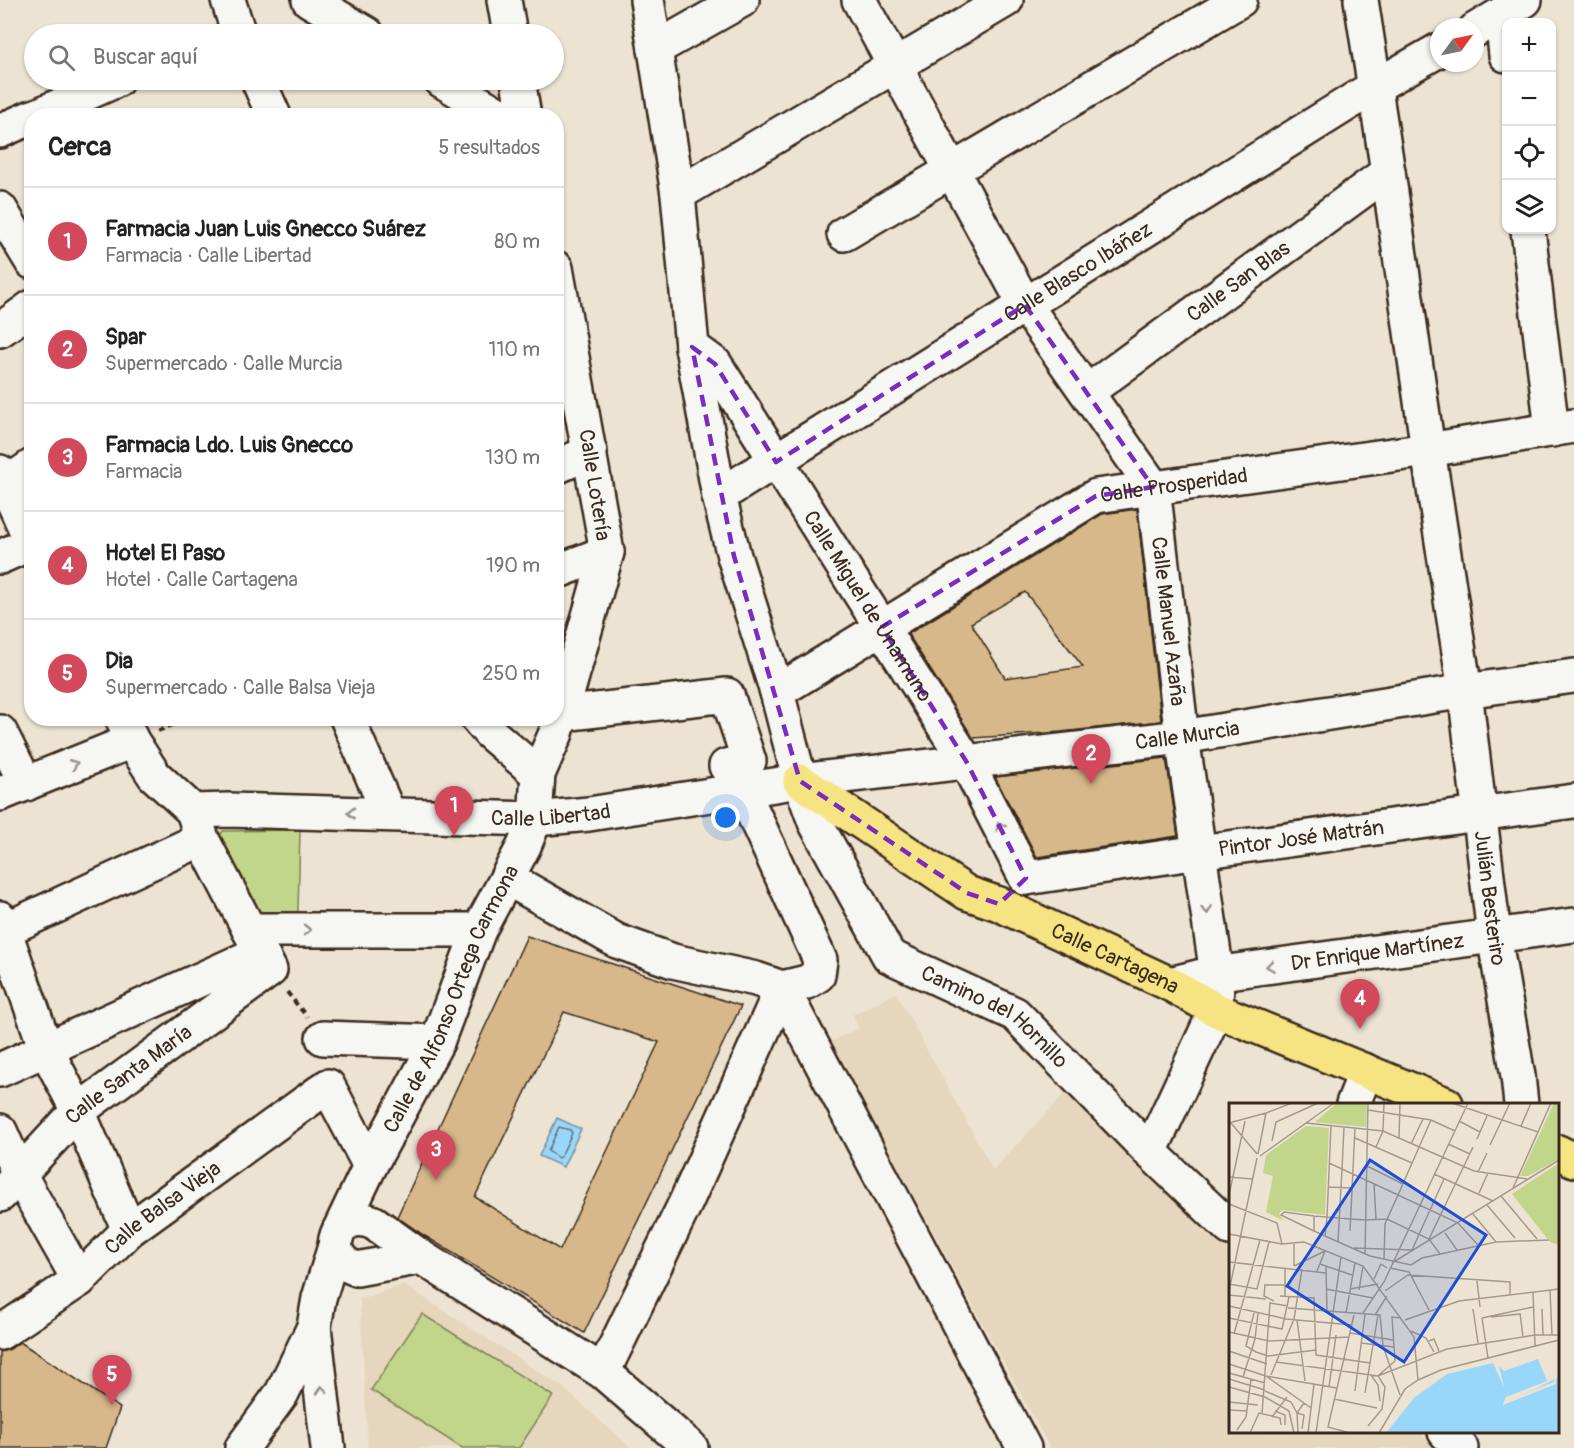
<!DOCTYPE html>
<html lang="es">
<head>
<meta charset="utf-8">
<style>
  body { margin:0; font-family:Pangolin,sans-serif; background:#f6f6f6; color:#222 }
  .controls { position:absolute; right:18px; top:18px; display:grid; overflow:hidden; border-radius:12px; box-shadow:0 2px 4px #0004 }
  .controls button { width:54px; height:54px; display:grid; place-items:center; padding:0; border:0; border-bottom:2px solid #e0e0e0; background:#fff; color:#222; font:30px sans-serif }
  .compass { position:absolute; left:1430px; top:18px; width:54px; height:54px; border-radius:50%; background:#fff; box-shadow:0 2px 4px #0004; rotate:57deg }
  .you { position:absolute; left:726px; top:818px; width:21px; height:21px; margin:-15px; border:4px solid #fff; border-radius:50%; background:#1a73e8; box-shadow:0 0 0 9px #1a73e833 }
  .badge { display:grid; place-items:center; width:39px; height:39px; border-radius:50%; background:#d1495b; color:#fff; font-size:20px; font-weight:700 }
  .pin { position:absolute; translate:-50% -50px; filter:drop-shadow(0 2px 3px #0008) }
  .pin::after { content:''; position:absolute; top:32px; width:21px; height:18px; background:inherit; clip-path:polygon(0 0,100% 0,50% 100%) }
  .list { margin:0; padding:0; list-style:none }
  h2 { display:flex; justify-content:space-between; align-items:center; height:78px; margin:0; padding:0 24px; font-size:26px }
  h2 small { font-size:20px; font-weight:400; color:#767676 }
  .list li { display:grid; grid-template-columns:39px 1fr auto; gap:18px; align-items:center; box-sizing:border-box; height:108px; padding:0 24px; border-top:2px solid #e0e0e0 }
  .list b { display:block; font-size:22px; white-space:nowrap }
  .list p { margin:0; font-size:20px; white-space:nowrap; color:#767676 }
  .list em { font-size:20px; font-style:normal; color:#767676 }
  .icon { flex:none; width:33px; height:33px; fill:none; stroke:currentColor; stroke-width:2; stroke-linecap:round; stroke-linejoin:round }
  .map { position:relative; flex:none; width:1574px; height:1448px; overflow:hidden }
  .search { position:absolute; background:#fff; box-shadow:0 2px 4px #0004; left:24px; top:24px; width:540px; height:66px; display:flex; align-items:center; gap:15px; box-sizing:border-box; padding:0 21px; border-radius:33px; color:#767676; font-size:22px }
  .panel { position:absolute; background:#fff; box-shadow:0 2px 4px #0004; left:24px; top:108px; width:540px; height:618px; border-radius:24px }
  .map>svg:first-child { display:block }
  .built { fill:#e5d6bd }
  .green { fill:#c2d68b; stroke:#7e8054; stroke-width:1.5 }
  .water { fill:#99d7fa; stroke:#7392a2; stroke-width:1.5 }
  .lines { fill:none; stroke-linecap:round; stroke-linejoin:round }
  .shore { stroke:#616f76; stroke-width:1.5 }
  .building { fill:#d6b88a; stroke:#3b2a1e; stroke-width:1.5; fill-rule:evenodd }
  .minor-casing { stroke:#3b2a1e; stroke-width:38 }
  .major-casing { stroke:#3b2a1e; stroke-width:38 }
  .path { stroke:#3b2a1e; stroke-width:4; stroke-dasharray:6 4.5; stroke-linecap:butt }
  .minor { stroke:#f6f6f2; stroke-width:33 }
  .major { stroke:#f6e381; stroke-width:33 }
  .oneway { stroke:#989088 }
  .marked { fill:none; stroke:#7b2cbf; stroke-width:4.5; stroke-dasharray:12 8; stroke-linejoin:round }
  .labels { text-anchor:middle; stroke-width:6; stroke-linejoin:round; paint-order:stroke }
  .street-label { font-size:21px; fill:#3b2a1e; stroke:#f6f6f2 }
  .inset-road { fill:none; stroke:#a5998b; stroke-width:1.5 }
  .view { fill:#1d4ed8; fill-opacity:0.15; stroke:#1d4ed8; stroke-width:3 }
  .inset-edge { fill:none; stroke:#3b2a1e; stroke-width:3 }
</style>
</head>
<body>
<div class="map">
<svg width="1574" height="1448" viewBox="0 0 1574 1448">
  <rect width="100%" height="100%" fill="#ece3d3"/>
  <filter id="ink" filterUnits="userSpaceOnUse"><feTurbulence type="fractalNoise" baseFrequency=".0167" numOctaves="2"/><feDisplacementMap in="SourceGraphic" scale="12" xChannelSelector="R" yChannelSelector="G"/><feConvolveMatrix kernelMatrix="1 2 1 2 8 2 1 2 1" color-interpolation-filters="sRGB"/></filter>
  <g filter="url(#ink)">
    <g class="built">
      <polygon points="896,993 993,1170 1075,1083 1230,1238 1230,1432 1419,1432 1434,1448 1050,1448 831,1042 859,1028 853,1015"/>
      <polygon points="404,1285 562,1387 631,1448 368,1448 360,1299"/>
    </g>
    <g class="green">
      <polygon points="300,830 298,912 256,914 217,840 223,831"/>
      <polygon points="422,1314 553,1396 519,1448 462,1448 371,1390"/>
    </g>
    <polygon class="water" points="557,1118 581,1129 563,1167 539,1156"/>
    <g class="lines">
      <polygon class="shore" points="559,1127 570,1130 572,1133 561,1156 558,1158 548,1151"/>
    </g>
    <g class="building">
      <path d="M1137,509L1161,721L1061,732L973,738L908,634L1102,514ZM1025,592L1040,611L1083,667L1005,678L971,623Z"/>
      <polygon points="1166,758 1178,836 1037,857 995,777"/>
      <path d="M527,936L741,1006L584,1333L425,1236L397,1217ZM564,1012L659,1042L560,1250L475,1197Z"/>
      <polygon points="20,1342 120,1408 106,1448 0,1448 0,1352 10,1349"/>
    </g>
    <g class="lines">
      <g class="minor-casing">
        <g id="minor">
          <polyline points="228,0 239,34"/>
          <polyline points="309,0 367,34"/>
          <polyline points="504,0 510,34"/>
          <polyline points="647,0 655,49 742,0"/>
          <path id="s1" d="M859,0L1025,305L1153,487L1182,737L1217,974L1216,1010L1150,1152"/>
          <polyline points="1361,0 1388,172 1428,450 1574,426"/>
          <polyline points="1502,15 1506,55"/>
          <polyline points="1475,30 1525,0"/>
          <path id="s2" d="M655,49L678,194L692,347L719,496L734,556L777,692L800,781L815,822L889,956L1015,1014L1150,1152L1230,1228"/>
          <polyline points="258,80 274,116"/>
          <polyline points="441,80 501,116"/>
          <polyline points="518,80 524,116"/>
          <polyline points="36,116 117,80"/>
          <polyline points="0,131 32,117"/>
          <polyline points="678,194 1006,0"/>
          <polyline points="0,209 32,262"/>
          <polyline points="1528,230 1552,430"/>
          <polyline points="844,234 1240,0"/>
          <polyline points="0,330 32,307"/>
          <path id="s3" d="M692,347L715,364L966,761L1026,878"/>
          <path id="s4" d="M1088,391L1388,172"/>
          <polyline points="556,467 590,452"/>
          <polyline points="0,472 32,543"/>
          <polyline points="6,484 32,466"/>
          <path id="s5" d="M719,496L1374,87L1439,50"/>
          <polyline points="0,557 32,543"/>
          <polyline points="556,572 607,552"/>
          <path id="s6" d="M777,692L1096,496L1428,450L1465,691L1494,935L1518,1076L1521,1104"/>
          <polyline points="562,714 727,695 749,761 726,766"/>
          <polyline points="347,718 389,814"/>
          <polyline points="477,718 489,732 538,774"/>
          <polyline points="0,732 26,784"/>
          <polyline points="0,794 132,741"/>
          <path id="s7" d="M193,811L229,810L535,819L589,814L800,781L1182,737L1465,691L1574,676"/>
          <polyline points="507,878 617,941 673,961 756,979 782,988 807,982 818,975 820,960 743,791"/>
          <path id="s8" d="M1026,878L1199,852L1574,801"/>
          <polyline points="0,918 46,1049 78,1111 129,1230"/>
          <polyline points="249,930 479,930"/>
          <polyline points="0,932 202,839"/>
          <path id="s9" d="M1170,984L1206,975L1574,925"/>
          <polyline points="782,988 1024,1448"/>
          <polyline points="323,1038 437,1042"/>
          <polyline points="0,1070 261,952"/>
          <polyline points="1353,1104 1366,1071"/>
          <polyline points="0,1131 19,1174 79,1280"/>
          <path id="s10" d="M0,1195L78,1111L270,970L202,839L193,811L154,775L132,741L122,718"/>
          <path id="s11" d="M339,1231L370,1166L437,1042L479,930L524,846L535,819L538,774L556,733L607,552L556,268"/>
          <path d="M421,1257L357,1269C318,1257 337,1206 374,1223L421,1257L603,1372L691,1448"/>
          <polyline points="314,1327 328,1448"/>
          <path id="s12" d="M0,1333L79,1280L129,1230L328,1086L370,1166"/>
          <polyline points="603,1372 686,1202 782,988"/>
          <polyline points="1445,1432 1461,1448"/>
          <polyline points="242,1448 282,1393 314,1327 319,1298 335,1246"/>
        </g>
      </g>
      <g class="major-casing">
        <g id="major">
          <path id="s13" d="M800,781L967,893L999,904L1170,984L1216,1010L1446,1104"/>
          <polyline points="1558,1152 1574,1160"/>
        </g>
      </g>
      <g class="path">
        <polyline points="158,731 189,718"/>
        <polyline points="287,992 307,1017"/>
      </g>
      <use href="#minor" class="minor"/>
      <use href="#major" class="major"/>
    </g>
    <defs><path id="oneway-chevron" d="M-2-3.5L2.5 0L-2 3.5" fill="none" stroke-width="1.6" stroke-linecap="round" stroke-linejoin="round" transform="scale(1.5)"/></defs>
    <g class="oneway">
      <use href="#oneway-chevron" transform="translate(74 764) rotate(-22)"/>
      <use href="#oneway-chevron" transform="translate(351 813) rotate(-179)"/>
      <use href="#oneway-chevron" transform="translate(1000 826) rotate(-117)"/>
      <use href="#oneway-chevron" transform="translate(1207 910) rotate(81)"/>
      <use href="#oneway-chevron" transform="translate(307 930)"/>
      <use href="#oneway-chevron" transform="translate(1270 966) rotate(172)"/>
      <use href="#oneway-chevron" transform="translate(322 1390) rotate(-97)"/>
    </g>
  </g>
  <path class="marked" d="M1025,305L1153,487L1096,496L882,627L966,761L1026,878L999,904L967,893L800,781L734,556L692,347L715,364L776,462Z"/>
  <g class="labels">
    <g class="street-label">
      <text dy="7" stroke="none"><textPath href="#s5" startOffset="423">Calle Blasco Ibáñez</textPath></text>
      <text dy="7" stroke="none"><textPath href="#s4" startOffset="186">Calle San Blas</textPath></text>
      <text transform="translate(595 485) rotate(81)" y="7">Calle Lotería</text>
      <text dy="7" stroke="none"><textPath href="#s6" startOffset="453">Calle Prosperidad</textPath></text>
      <text dy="7" stroke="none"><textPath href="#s3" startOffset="315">Calle Miguel de Unamuno</textPath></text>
      <text dy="7" stroke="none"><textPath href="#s1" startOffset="705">Calle Manuel Azaña</textPath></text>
      <text dy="7" stroke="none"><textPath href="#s7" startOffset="1000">Calle Murcia</textPath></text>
      <text dy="7" stroke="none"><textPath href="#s7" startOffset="358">Calle Libertad</textPath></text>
      <text dy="7" stroke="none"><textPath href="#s8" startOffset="278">Pintor José Matrán</textPath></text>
      <text dy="7" stroke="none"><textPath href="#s6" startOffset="1162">Julián Besteriro</textPath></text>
      <text dy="7" stroke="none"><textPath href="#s9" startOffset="210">Dr Enrique Martínez</textPath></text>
      <text dy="7" stroke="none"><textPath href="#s13" startOffset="363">Calle Cartagena</textPath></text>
      <text dy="7" stroke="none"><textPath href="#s11" startOffset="258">Calle de Alfonso Ortega Carmona</textPath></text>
      <text dy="7" stroke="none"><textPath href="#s2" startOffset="1068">Camino del Hornillo</textPath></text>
      <text dy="7" stroke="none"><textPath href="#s10" startOffset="177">Calle Santa María</textPath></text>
      <text dy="7" stroke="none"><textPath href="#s12" startOffset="206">Calle Balsa Vieja</textPath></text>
    </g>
  </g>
  <g transform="translate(1229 1103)">
    <rect width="330" height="330" fill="#ece3d3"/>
    <path d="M108,0H138L137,24L86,19ZM325,0H330V56L299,73H291ZM77,23L100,25L96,112L53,107L50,111L55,118L37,109L44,73L34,70L37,52ZM330,60V142L321,139L283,91Z" fill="#c2d68b"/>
    <path d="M309,256L318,278L277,294L274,301L330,274V330H157L185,295L218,271L264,260L275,284L270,263L275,268Z" fill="#99d7fa"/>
    <path d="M327,272V281L274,302L277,294L320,280L279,297L325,279Z" fill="#ece3d3"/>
    <path class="inset-road" d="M223,0L309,29M139,7L202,17L226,28M37,10L63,0M230,18L251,29M0,20L37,10M2,20L28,51M77,20L154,28L245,68L298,76M102,23L98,114L96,133L85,128V113L98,114L122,116L136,117L158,116L200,136L211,151M292,23L302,0M115,24L113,66L169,92L202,17M126,35L183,60M170,36L171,0M248,36L258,13M43,38L47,19L89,0M182,41L194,16M219,41L241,51M261,42L281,0M147,44L154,28L155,0M29,51L37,10M31,53L105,0M100,60L113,66L109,139M138,63L174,81M249,69L258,50M205,71L264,98M0,74L23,76M145,81L147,116M99,84L123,85M284,85L322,0M250,90L259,70M0,92L16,18M272,93L308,136M0,101L48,120L53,141M258,102L286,135M244,111L267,139M85,128L52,112L55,109L85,113M121,128L126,25M216,130L228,147M0,131L53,141L75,139L134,163L185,234L189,277M96,133L141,153L182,162L193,155L267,139L320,137M200,136L244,44M125,145L183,147M183,147L215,76M136,151L139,0M155,157L156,121L169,92L229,120L249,142M0,159L97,170M163,160L330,57M91,161L123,172M65,163L96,148M65,163V141M97,164L98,208M56,165V193M161,165L180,169L200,207M88,168L96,148M145,176L152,161L158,165M248,178L251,204M0,181L28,186L40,139M35,182H56M36,182L35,193L45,198M97,186L144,195M121,186L149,181M130,187L134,163M321,187L323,232M0,188L28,55M156,188L179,172L281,179V191M304,189L306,243M0,192L37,196M51,193L85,195L87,252L141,260M0,203L57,216L123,222M59,205L151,212L154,243L171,292M244,206L249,240M313,206L314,232M25,210L17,243L27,249L39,253L87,247M117,210L126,160M134,210L155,179L239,0M291,210L294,234M146,212L158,193M262,214L291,211M0,215L53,226L60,194M253,215L304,204M253,215L259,255M68,217L76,278M176,217L230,198L330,186M182,228L197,235L205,249M0,229L40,238L120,234M121,230L164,237M5,231L31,137M200,238L205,236L210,248M132,240L165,244M0,248L38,261M166,258L163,214L172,215M47,259L149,273L218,246L306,232H330M0,261L37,273L108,285M0,270L36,280M42,272L65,216L73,166M142,272L149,282L151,298M37,273L82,305M14,274L26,236L29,210M0,276L36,287M0,284L36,294L60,308L65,330M100,284L107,232M36,288L62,299L68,310M126,288L136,211M136,290L149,212M105,296L148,305M0,299L29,302M0,307L18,308M46,308L56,312V322M68,310L75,312L73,326M33,311L41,200L59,203M43,314L58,294M139,323L153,306L156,284L149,273L166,258M8,327L17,314L22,276M21,330L30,310L51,315L52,322M69,330L68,310L75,300M79,330L85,281M87,330L112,154M121,330L99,324L125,212M150,330L176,286L189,277L212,267L330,237"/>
    <path class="view" d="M141,57L257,132L175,259L58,183Z"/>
    <rect width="330" height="330" class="inset-edge"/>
  </g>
</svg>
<div class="controls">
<button>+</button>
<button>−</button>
<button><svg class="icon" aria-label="locate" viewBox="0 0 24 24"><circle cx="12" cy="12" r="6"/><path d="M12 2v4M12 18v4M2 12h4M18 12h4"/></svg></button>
<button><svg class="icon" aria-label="layers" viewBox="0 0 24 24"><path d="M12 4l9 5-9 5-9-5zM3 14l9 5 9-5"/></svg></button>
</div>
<svg class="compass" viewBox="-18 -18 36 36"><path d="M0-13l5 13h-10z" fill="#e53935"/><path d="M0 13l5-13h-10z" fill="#767676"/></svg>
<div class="you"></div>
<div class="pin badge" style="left:454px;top:836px">1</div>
<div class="pin badge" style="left:1091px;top:784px">2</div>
<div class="pin badge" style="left:436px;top:1180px">3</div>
<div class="pin badge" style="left:1360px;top:1029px">4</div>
<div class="pin badge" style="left:112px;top:1405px">5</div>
<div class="search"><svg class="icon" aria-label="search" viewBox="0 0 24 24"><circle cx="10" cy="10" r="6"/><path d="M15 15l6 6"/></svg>Buscar aquí</div>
<section class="panel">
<h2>Cerca<small>5 resultados</small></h2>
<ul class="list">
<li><span class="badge">1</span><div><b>Farmacia Juan Luis Gnecco Suárez</b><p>Farmacia · Calle Libertad</p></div><em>80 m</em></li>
<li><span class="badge">2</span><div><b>Spar</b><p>Supermercado · Calle Murcia</p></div><em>110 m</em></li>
<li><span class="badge">3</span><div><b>Farmacia Ldo. Luis Gnecco</b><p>Farmacia</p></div><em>130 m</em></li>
<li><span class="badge">4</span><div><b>Hotel El Paso</b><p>Hotel · Calle Cartagena</p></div><em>190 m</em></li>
<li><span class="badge">5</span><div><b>Dia</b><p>Supermercado · Calle Balsa Vieja</p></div><em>250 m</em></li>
</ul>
</section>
</div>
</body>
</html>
